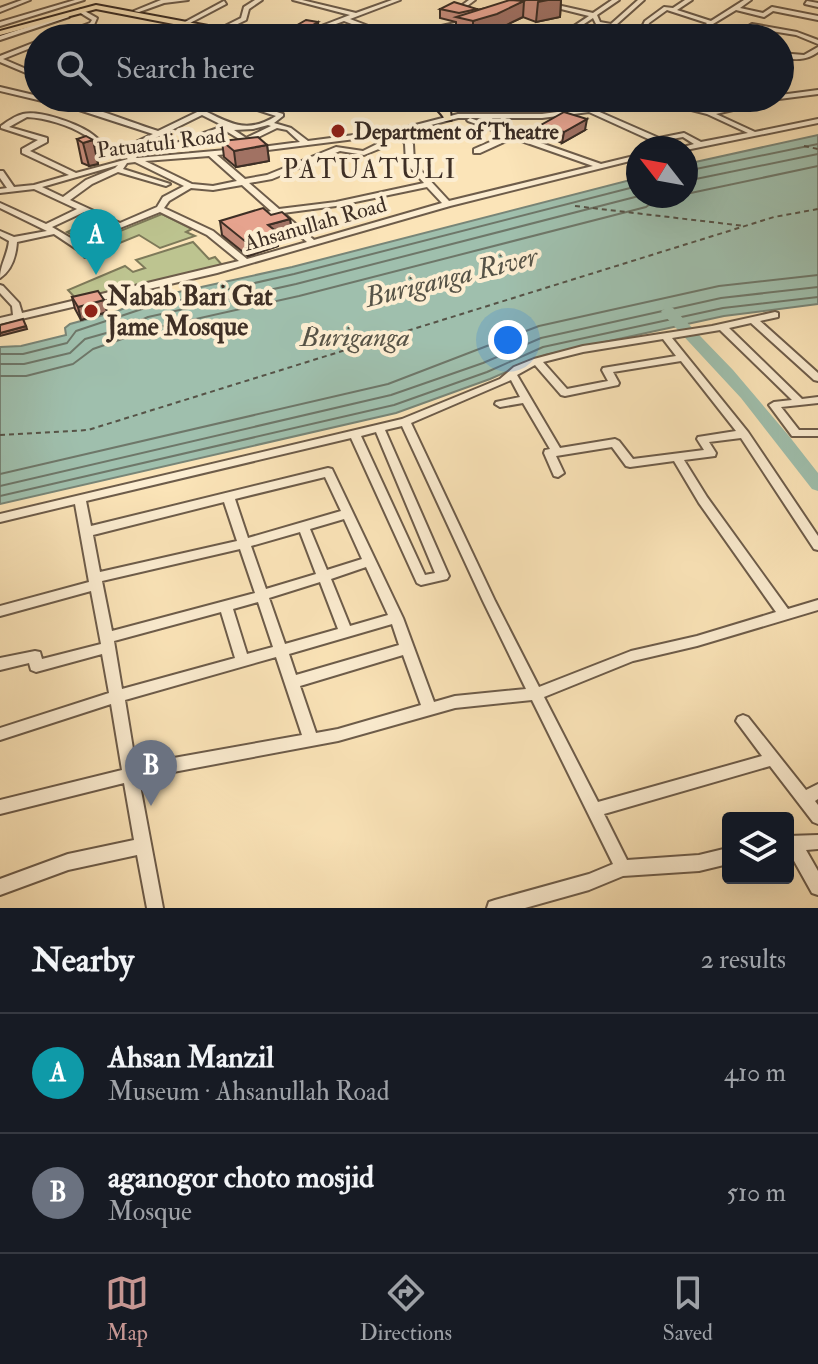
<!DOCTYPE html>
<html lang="en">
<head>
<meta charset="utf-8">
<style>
  body { margin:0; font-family:"IM FELL Double Pica",serif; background:#20242c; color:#f1f3f6 }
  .controls { position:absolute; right:24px; bottom:24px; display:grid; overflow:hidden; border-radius:8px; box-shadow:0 8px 32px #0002 }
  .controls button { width:72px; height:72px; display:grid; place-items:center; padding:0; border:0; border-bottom:2px solid #363941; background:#171b24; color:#f1f3f6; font:40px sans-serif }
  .compass { position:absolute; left:626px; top:136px; width:72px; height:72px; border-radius:50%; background:#171b24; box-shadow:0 8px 32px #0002; rotate:301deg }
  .you { position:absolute; left:508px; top:340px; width:28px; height:28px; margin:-20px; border:6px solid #fff; border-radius:50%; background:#1a73e8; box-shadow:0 0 0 12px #1a73e833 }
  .badge { display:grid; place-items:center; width:52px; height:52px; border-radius:50%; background:#c59692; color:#fff; font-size:26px; font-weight:700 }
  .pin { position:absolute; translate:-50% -66px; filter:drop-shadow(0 2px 4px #0008) }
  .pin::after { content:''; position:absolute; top:42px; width:28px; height:24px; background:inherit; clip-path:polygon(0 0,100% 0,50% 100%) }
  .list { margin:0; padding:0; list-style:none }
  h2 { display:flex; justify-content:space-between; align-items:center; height:104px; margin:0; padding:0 32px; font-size:34px }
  h2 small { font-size:26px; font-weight:400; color:#9ea1a6 }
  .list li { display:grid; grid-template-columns:52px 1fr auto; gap:24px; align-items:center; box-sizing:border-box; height:120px; padding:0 32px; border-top:2px solid #363941 }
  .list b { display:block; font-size:30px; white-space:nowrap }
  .list p { margin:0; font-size:26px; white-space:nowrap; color:#9ea1a6 }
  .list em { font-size:26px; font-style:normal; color:#9ea1a6 }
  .icon { flex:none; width:44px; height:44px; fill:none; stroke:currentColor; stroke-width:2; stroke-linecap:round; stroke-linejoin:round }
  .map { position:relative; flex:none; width:818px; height:908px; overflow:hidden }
  .search { position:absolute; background:#171b24; box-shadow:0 8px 32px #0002; left:24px; right:24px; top:24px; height:88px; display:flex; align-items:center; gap:20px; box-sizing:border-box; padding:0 28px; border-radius:44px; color:#9ea1a6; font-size:30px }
  .sheet { height:344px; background:#171b24 }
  nav { display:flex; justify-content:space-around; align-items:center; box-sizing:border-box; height:112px; border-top:2px solid #363941; background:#171b24; font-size:22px; color:#9ea1a6 }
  nav a { display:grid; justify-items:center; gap:4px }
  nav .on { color:#c59692 }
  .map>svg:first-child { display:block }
  .green { fill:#bdc490; stroke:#7e7a5a; stroke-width:2 }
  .water { fill:#9fbfad; stroke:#788577; stroke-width:2 }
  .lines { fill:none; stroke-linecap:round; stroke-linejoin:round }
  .shore { stroke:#6e7769; stroke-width:2 }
  .river { fill:#9fbfad; fill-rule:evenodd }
  .ferry { stroke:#565347; stroke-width:2; stroke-dasharray:5 4; stroke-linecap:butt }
  .minor-casing { stroke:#6d5c4a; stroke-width:4 }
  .major-casing { stroke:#3e2f25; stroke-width:4 }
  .minor { fill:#fcedd1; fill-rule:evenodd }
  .major { fill:#fbe4b8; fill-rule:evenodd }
  .wall { fill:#c68c7a; stroke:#3e2f25; stroke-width:2 }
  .shaded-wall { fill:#a17263; stroke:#3e2f25; stroke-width:2 }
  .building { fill:#e6a38e; stroke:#3e2f25; stroke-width:2 }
  .poi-dot { fill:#8f2418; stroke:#fcedd1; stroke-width:3 }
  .labels { text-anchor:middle; stroke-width:8; stroke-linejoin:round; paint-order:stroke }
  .far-poi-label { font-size:22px; font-weight:bold; fill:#3e2f25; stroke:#fcedd1; text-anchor:start }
  .far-street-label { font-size:22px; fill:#3e2f25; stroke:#fcedd1 }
  .far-quarter-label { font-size:26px; letter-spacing:2px; fill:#3e2f25; stroke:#fcedd1 }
  .poi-label { font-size:26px; font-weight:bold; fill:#3e2f25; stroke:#fcedd1; text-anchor:start }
  .water-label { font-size:28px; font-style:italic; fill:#565347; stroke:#fcedd1 }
</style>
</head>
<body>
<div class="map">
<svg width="818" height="908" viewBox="0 0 818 908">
  <rect width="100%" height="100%" fill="#fbe4b8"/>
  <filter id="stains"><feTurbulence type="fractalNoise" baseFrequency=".0025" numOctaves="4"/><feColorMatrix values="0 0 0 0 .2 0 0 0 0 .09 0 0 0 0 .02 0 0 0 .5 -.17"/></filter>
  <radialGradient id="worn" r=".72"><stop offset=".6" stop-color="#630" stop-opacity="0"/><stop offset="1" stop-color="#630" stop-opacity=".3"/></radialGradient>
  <g class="green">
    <polygon points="162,214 192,229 186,232 195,236 160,248 139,235 95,253 90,249 94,247 67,232 92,220 118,232"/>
    <polygon points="193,242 209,259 215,257 223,266 78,301 68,290 125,266 133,272 145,268 136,260"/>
  </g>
  <polygon class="water" points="818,135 818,304 724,316 545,355 490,379 396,413 0,504 0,347 21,346 66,335 65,328 70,324 118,311 142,300 292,267 638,178 638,196 686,196 686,164"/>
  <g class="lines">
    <g class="shore">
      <polyline points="686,171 818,144"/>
      <polyline points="686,181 818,154"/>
      <polyline points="686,194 818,166"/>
      <polyline points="0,354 23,354 67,343 76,331 145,308 294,274 638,186"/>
      <polyline points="0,364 24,364 70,353 85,339 124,328 148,317 296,284 639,196"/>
      <polyline points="0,376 26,376 73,364 93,349 151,329 299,296 646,207 661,196"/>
      <polyline points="0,474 388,384 539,326 719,286 818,275"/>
      <polyline points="0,486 391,395 483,363 541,338 721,298 818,287"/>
      <polyline points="0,496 394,405 487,372 543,347 723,308 818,297"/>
    </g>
    <polygon class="river" points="668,307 673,308 733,370 789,436 818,473 818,491 812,489 741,398 663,314 661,311"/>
    <g class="ferry">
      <polyline points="804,146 818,149"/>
      <polyline points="575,206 745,226"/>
      <polyline points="0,435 88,430 774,217 818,209"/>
    </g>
    <g class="minor-casing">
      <g id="minor">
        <polygon points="22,0 30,0 0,12 0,8"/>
        <polygon points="75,0 84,0 0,26 0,22"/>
        <polygon points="161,0 188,0 164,3 139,12 134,11"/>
        <polygon points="255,0 262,0 249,9 246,20 225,30 221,30 221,28 241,18 244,7"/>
        <polygon points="293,0 302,0 356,13 392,0 400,0 350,19 384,32 423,30 469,20 472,22 423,34 383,36 344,21 298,38 290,38 350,15"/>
        <polygon points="469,0 475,0 463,9 465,12 457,11 457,9"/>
        <polygon points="525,0 535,0 593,13 612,0 619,0 597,15 600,22 611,24 638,0 644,0 616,25 640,31 645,21 664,7 673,8 685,0 692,0 677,10 711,21 744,0 751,0 740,8 763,13 772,7 818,16 818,20 773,11 764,17 736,10 708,27 705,25 707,23 667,10 649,23 647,28 692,32 695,34 694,35 646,31 642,35 613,28 602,38 596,38 608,27 596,24 593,18 563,38 556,38 589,16"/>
        <polygon points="224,1 226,4 190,23 185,22"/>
        <polygon points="807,1 818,3 818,7 805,4"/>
        <polygon points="81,9 97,18 94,25 89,27 107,38 100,38 85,29 58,38 50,38 90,23 92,20 79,12"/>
        <polygon points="67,14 69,17 0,40 0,36"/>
        <polygon points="752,24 797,32 818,40 818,44 796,35 753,28 738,37 696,30 699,28 737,33"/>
        <polygon points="38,41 38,45 3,59 38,74 38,78 0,62 0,56"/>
        <path d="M818,47V52C806,61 794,60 780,57V53L804,55Z"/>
        <path d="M0,87L38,96V98C74,98 123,120 158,131L226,98H234L283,114V116L274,123L291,128L308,141L400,129L458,114H542L588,108L605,98H613L595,110L659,138L684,133L701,142L748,133L707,114L645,98H656L709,111L767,98H780V95L818,90V94L779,99L716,114L755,132L818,119V123L686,150V148H680L694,144L683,137L655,142L589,112L542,118H470L512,133H517L518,135L601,164L638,155V159L450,206L217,273L0,324V318L13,315L12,306L0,293V285L3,286L19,303L22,313L239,261L207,235L160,212L120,228L84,212L52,227L84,246L96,250V254L91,257H85L84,255L86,253L78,250L54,234L17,242C16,256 12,270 0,278C0,265 8,254 9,241L0,236V231L14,237L47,231L0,208V203L46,224L77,209L34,189L0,193V189L7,188L0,178V171H3L14,187L34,185L69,175L22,153V149L38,140L1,128V126C8,121 15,116 23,114C39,110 75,123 89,132C100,139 106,149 119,154L121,149L153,134L76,109L0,91ZM230,101L276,116C249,133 233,125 207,112ZM202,115L226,127L218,128L165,147L153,146L127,152ZM27,117C46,118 69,125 85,135C98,144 101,153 118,158L121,155L128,159L76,173L30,151L47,142V138L9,127ZM458,118H470L467,120L468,121L506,135L474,149V153H480L513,138L593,166L449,201L414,163L413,144L404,132ZM268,125L271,126L246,138L234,130L253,129ZM277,128L287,130L300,142L254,148L250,150L251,152L379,136V143L363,151L336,147L267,175L245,179L217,155L240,153L241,151L237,149L137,158L134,156L153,150L169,151L221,131H226L246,143ZM398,133L405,144L406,163L424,183L336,202L279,209L249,183L272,179L340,151L364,155L386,146L387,135ZM209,156L237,181L213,186L192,184L145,161ZM135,162L184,186L163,197L157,207L120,223L70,200L92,184L118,172L166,186L170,184L123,169L127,163ZM118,165L115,168L86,180L63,197L42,187ZM242,185L271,211L253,216V220L276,215L307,242L247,259L213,231L164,208L169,201L191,188L213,190ZM427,187L442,203L314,240L283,213L336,206Z"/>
        <polygon points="126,98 138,98 146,101 143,103"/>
        <path d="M775,312L778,313V317L760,321L818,373V381L814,380L751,323L729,328L802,399L818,397V403L781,407L799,430H818V436H792L769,405L774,402L792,400L720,330L672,338L748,432L818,536V550L814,549L741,438L709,442L716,453L715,456L684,460L707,497L788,609L818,600V610L697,646L633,661L544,697L598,802L762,756L736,721L738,717L743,715L748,717L806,790L818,784V799L815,801L818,805V824L813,822L770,766L604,814L627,860L699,855L728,848V864L699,871L623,876L589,890L525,908H487L489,902L495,900L589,874L613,864L532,700L455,708L338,741L168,773L139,780L163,908H147L137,855L68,870L0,895V879L68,854L134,840L124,783L0,814V800L122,770L111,704L0,740V728L109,693L102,654L36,672L31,670L29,663L0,670V658L35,651L40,652L42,659L101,644L91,591L0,616V606L89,582L75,504L0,522V514L402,419L500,379L514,367L534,359L583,346L712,326ZM663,339L676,356L603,368L602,370L608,381L567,389L543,362L583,352ZM681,361L736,431L698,437L697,439L704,450L633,459L619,441L615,439L560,448L517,375L535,365L561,395L565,396L618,385L619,383L613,372ZM511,380L520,397L496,402L495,404L500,407L523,403L550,449L545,450L544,453L554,476L558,477L564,473L556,456L612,447L626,466L630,467L674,461L699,503L776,612L697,636L631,651L539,687L495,601L411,423ZM402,426L483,601L526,689L455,696L434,702L403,618L332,469L328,468L91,526L86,501L351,438L417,583L421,585L447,579L449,576L385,430ZM376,432L435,573L425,575L361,436ZM325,477L341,511L248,538L235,499ZM224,502L237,541L100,572L93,535ZM344,519L362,559L327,570L310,529ZM300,532L316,574L266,589L251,546ZM240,549L255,593L112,631L102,581ZM366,567L388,615L350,626L331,579ZM320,582L338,629L285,644L269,598ZM258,602L273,647L247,654L233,609ZM221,612L235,658L122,689L114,641ZM392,624L399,645L296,675L289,654ZM403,655L421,705L338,729L316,733L300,686ZM276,657L302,735L168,759L136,767L125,700Z"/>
        <polygon points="818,835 818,849 806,850 818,871 818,895 812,893 788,850 788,836"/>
      </g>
    </g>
    <g class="major-casing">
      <g id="major">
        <polygon points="96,5 251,34 254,32 284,38 246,38 96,9 0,35 0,31"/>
        <polygon points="390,33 407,38 359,38 363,36"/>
        <path d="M428,98H436L438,102L450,110L451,120H445C441,110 432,108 428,98Z"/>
      </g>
    </g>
    <use href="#minor" class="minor"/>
    <use href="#major" class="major"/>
  </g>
  <g class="wall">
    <polygon points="523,0 561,0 560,17 536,22 523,17 496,30 473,37 456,33 456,22 440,18 440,9 477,9 477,10"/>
    <polygon points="324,98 361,98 347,105"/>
    <polygon points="541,125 585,130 562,143 540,135"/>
    <polygon points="77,139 93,140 98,164 89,166 82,163"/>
    <polygon points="222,141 267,145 269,161 236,167 224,157"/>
    <polygon points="271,215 290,219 292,233 278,237 278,246 248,256 222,235 220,221"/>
    <polygon points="72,297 104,300 107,312 81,320 75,309"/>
  </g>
  <g class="shaded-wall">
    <polygon points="548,0 561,0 560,17 536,22 538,2"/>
    <polygon points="524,1 523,17 496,30 473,37 473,21"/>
    <polygon points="318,22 319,38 292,38 292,37"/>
    <polygon points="350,98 361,98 347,105 346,100"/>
    <polygon points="587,119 585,130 562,143 564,132"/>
    <polygon points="93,140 98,164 89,166 83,143"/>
    <polygon points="267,145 269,161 236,167 234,151"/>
    <polygon points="290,219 292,233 278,237 278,246 248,256 246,242 268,225"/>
    <polygon points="104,300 107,312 81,320 78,307"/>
    <polygon points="26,326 27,329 0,336 0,333"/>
  </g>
  <g class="building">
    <polygon points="510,0 524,1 497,14 473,21 456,17"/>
    <polygon points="454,2 477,9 459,13 440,9"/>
    <polygon points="306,20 318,22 292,37 280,35"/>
    <polygon points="261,34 272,36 268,38 253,38"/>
    <polygon points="564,112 587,119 564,132 541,125"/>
    <polygon points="86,136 93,140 83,143 77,139"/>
    <polygon points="258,137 267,145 234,151 222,141"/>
    <polygon points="263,208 271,215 282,212 290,219 268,225 277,232 246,242 220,221"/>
    <polygon points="98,291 104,300 78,307 72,297"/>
    <polygon points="23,319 26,326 0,333 0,325"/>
  </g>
  <g class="poi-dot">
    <circle cx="338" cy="131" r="8"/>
    <circle cx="91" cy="311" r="8"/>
  </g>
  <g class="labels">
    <g class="far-poi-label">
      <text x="354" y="139">Department of Theatre</text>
    </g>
    <g class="far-street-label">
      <text transform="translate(161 142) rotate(-7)" y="8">Patuatuli Road</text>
      <text transform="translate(315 223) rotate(-16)" y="8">Ahsanullah Road</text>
    </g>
    <g class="far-quarter-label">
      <text x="370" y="178">PATUATULI</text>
    </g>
    <g class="poi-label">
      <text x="107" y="305">Nabab Bari Gat<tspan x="107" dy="30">Jame Mosque</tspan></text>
    </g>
    <g class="water-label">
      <text transform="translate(451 276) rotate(-14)" y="10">Buriganga River</text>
      <text x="355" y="346">Buriganga</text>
    </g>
  </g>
  <rect width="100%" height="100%" filter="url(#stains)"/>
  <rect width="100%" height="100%" fill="url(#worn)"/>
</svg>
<div class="controls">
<button><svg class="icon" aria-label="layers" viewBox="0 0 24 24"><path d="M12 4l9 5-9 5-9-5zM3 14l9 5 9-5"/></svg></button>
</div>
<svg class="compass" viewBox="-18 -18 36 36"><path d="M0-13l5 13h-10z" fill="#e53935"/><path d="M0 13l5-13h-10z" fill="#9ea1a6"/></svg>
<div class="you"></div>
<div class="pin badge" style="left:96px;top:275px;background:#0f9aa8">A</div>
<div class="pin badge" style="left:151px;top:806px;background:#6b7280">B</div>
<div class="search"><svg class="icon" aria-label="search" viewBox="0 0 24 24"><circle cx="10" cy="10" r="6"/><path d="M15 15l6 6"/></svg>Search here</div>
</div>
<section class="sheet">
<h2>Nearby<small>2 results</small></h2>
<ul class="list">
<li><span class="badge" style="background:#0f9aa8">A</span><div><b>Ahsan Manzil</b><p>Museum · Ahsanullah Road</p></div><em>410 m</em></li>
<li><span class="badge" style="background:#6b7280">B</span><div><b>aganogor choto mosjid</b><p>Mosque</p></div><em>510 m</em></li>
</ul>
</section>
<nav>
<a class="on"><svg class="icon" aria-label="map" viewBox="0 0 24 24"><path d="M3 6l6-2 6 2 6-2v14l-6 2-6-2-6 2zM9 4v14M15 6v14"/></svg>Map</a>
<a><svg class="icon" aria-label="directions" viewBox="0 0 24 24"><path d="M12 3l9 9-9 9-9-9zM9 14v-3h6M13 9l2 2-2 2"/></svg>Directions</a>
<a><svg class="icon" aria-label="saved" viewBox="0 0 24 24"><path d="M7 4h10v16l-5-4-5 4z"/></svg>Saved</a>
</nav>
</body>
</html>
